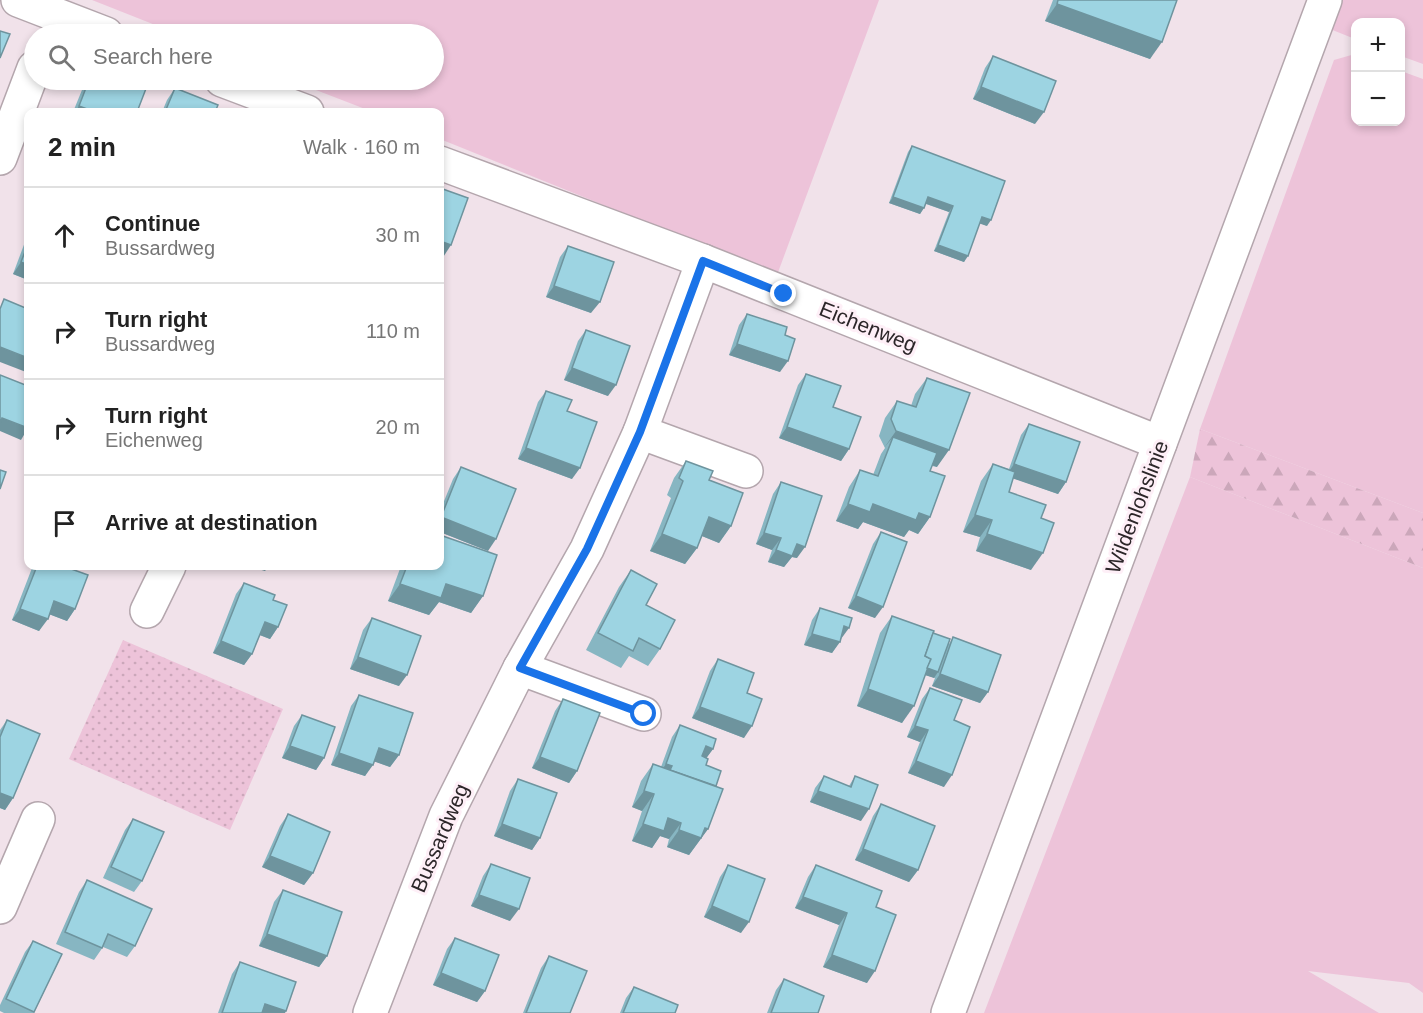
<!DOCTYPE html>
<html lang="en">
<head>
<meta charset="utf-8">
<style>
  body { margin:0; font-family:Helvetica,sans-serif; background:#f6f6f6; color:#222 }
  .controls { position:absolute; right:18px; top:18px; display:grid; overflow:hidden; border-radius:12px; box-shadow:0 3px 9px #0003 }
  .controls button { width:54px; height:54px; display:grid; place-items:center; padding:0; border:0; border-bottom:2px solid #e0e0e0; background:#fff; color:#222; font:30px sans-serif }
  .stop { position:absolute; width:18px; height:18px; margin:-14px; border:4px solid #1a73e8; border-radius:50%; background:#fff }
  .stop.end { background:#1a73e8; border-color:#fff; box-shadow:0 2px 6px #0008 }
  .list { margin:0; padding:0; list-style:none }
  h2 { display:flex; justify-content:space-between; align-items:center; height:78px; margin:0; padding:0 24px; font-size:26px }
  h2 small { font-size:20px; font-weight:400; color:#767676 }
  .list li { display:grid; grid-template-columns:39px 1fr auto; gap:18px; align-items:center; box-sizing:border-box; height:96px; padding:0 24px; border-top:2px solid #e0e0e0 }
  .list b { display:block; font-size:22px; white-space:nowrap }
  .list p { margin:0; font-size:20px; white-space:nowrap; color:#767676 }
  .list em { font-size:20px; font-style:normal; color:#767676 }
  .icon { flex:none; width:33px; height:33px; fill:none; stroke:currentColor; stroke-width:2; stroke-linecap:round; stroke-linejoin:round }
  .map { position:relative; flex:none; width:1423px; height:1013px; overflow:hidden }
  .search { position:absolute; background:#fff; box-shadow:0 3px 9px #0003; left:24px; top:24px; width:420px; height:66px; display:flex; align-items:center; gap:15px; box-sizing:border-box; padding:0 21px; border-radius:33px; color:#767676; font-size:22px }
  .panel { position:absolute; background:#fff; box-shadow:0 3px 9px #0003; left:24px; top:108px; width:420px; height:462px; border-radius:12px }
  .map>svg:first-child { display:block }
  .green { fill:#edc3d9 }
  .forest { fill:url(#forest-firs) }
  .park { fill:url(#park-dots) }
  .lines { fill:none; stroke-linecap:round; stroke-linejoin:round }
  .minor-casing { stroke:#b4a6ad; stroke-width:36 }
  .minor { stroke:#fff; stroke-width:33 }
  .wall { fill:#87b6c2 }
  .shaded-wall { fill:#6e949e }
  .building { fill:#9dd4e2; stroke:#6e949e; stroke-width:1.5 }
  .route { stroke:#1a73e8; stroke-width:8 }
  .labels { text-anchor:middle; stroke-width:6; stroke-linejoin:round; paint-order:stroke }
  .street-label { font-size:21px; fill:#2c2629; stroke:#feeff7 }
</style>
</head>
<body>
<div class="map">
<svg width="1423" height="1013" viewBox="0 0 1423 1013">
  <defs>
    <pattern id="forest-firs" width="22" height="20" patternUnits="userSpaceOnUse" patternTransform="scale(1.5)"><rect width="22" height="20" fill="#edc3d9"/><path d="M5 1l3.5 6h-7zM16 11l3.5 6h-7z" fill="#cba7ba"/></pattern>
    <pattern id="park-dots" width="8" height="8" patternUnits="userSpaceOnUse" patternTransform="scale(1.5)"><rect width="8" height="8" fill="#edc3d9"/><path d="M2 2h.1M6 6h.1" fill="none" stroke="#cba7ba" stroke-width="1.8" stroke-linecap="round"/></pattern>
  </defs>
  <rect width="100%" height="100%" fill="#f1e2ea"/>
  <g class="green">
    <polygon points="92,0 879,0 777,275 440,139 440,112 373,112 290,80 434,80 434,34 178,34"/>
    <polygon points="1341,0 1423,0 1423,64 1401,56 1400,22 1356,22 1355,39 1330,29"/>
    <polygon points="1355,54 1356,122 1400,122 1401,71 1423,79 1423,513 1200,429 1334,60"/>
    <polygon points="1190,477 1423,568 1423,993 1409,983 1308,971 1379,1013 984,1013"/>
  </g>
  <polygon class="forest" points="1200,429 1423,513 1423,568 1190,477"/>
  <polygon class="park" points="123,640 283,709 230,830 69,759"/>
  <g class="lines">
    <g class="minor-casing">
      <g id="minor">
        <polyline points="18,0 106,34"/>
        <polyline points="222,80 307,112"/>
        <polyline points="0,158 34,68"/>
        <polyline points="440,163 703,261 1160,443"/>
        <polyline points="640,432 746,471"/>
        <polyline points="147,611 169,566"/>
        <polyline points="520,668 644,714"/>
        <polyline points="0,907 38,819"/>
        <polyline points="370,1013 446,816 520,668 587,549 640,432 703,261"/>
        <polyline points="948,1013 1325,0"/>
      </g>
    </g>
    <use href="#minor" class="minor"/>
  </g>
  <g class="wall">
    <polygon points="1053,0 1177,0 1150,59 1045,21"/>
    <polygon points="993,56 1035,124 973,99 985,68"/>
    <polygon points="86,80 131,80 137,112 73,112"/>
    <polygon points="175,88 215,112 162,112 167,100"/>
    <polygon points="912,146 987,226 980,223 964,262 934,251 949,212 926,204 920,214 889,203 908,152"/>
    <polygon points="28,234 28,280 13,274"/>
    <polygon points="568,246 591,313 546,297 560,257"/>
    <polygon points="747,314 785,335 780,372 729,355 739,325"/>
    <polygon points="586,330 608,396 564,380 578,341"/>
    <polygon points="806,374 833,407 849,449 841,461 779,438 798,385"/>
    <polygon points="927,378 937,467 932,466 930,471 930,517 918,534 909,530 904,537 863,522 858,529 836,521 849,487 860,470 873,475 881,454 885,448 879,436 885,418 897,401 911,406 915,394"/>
    <polygon points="546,391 567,411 572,479 518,459 538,402"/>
    <polygon points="1029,424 1066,482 1058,494 1013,478 1009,492 1041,518 1031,570 976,551 980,537 963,532 981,481 993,464 1009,469 1021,435"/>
    <polygon points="686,461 731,526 719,543 702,536 697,548 685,564 650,551 671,498 667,495 674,478"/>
    <polygon points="461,467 488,551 440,532 440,511 453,479"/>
    <polygon points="781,482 797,558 792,557 784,567 768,562 772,550 756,544 773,494"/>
    <polygon points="881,532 875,618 848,608 873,544"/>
    <polygon points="34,566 37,566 75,609 67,621 49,614 39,631 12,620 32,568"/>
    <polygon points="401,566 440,566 483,596 471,613 439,602 429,615 388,601"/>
    <polygon points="631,570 646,605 660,649 648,666 629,656 621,668 586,650 619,587"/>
    <polygon points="244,583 273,600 278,627 270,639 260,635 252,654 244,665 213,653 236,594"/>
    <polygon points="820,608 841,639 832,653 804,645 812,620"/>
    <polygon points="892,616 933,633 949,644 953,637 988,692 980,703 932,686 935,678 925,675 902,723 857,706 880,633"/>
    <polygon points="372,618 399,686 350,669 363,630"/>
    <polygon points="718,659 747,693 744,738 692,718 710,671"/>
    <polygon points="930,688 944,787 908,773 920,742 907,737 922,699"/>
    <polygon points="359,695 399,755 390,767 374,761 365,776 331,765 351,706"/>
    <polygon points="563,699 577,771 569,783 532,768 555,711"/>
    <polygon points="302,715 324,758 316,770 282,758 294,726"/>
    <polygon points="7,720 13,798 5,810 0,808 0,730"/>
    <polygon points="680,725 713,749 706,758 706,765 716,786 708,829 689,855 667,847 669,839 660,836 652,848 632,841 642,811 632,807 641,781 653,764 661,767 672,737"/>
    <polygon points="824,776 849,786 855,776 861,821 810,802 815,788"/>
    <polygon points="518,779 540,838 532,850 494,836 510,791"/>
    <polygon points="881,804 918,870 909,882 855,860 873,816"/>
    <polygon points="288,814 313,873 304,885 262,867 280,826"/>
    <polygon points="133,819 142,881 134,892 103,878 125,830"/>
    <polygon points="491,864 510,921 471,906 483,876"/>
    <polygon points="728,865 741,933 704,917 720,877"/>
    <polygon points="816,865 876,907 867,983 823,967 839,925 795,908 808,877"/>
    <polygon points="87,880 135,946 127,957 103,947 94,960 56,944 79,892"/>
    <polygon points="283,890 327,956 319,967 259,946 274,902"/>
    <polygon points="455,938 485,991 477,1002 433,985 447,949"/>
    <polygon points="33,941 62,954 34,1013 4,1013 0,1011 0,1005 25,952"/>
    <polygon points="549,956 570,1013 523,1013 541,968"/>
    <polygon points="240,962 285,1013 218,1013 232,974"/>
    <polygon points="784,979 818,1013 767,1013 776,990"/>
    <polygon points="634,987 675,1013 620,1013 626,998"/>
  </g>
  <g class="shaded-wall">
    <polygon points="1057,4 1162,42 1150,59 1045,21"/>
    <polygon points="981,87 1044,112 1035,124 973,99"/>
    <polygon points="79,106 95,112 75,112"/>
    <polygon points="893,197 924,208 920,214 889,203"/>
    <polygon points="928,197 953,206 949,212 924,203"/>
    <polygon points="982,217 991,220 987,226 978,223"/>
    <polygon points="440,241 451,245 440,262"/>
    <polygon points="938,245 968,256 964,262 934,251"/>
    <polygon points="21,262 28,265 28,280 13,274"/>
    <polygon points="554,286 600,302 591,313 546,297"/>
    <polygon points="737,344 788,361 780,372 729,355"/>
    <polygon points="0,347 28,358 28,368 26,372 0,362"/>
    <polygon points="572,368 616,385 608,396 564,380"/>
    <polygon points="2,418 28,428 21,440 0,431 0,421"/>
    <polygon points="787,427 849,449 841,461 779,438"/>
    <polygon points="896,431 949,450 937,467 888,449 893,437 884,448"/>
    <polygon points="526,448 580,468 572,479 518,459"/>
    <polygon points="1014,464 1066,482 1058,494 1006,476"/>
    <polygon points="848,504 873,504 919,513 930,517 918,534 909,530 904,537 863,522 858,529 836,521"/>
    <polygon points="975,515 992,520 980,537 963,532"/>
    <polygon points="441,517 496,539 488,551 440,532 440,519"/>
    <polygon points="709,517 731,526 719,543 697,534"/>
    <polygon points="764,533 781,538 772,550 756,544"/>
    <polygon points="662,534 697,548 685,564 650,551"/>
    <polygon points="987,534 1043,553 1031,570 976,551"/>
    <polygon points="797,544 805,547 797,558 792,557 784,567 768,562 776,550"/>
    <polygon points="248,566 269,566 265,571"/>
    <polygon points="400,584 446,584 483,596 471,613 439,602 429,615 388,601"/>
    <polygon points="856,596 883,607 875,618 848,608"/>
    <polygon points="54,601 75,609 67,621 46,613"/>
    <polygon points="20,609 48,619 39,631 12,620"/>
    <polygon points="265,622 278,627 270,639 257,634"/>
    <polygon points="844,626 849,628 841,639"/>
    <polygon points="812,634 840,642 832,653 804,645"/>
    <polygon points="221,641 252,654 244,665 213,653"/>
    <polygon points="358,657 407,675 399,686 350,669"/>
    <polygon points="921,666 938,672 934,678 916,672"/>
    <polygon points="940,674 988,692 980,703 932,686"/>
    <polygon points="868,689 914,706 902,723 857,706"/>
    <polygon points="700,707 752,726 744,738 692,718"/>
    <polygon points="915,726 928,730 920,742 907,737"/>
    <polygon points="290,746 324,758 316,770 282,758"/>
    <polygon points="706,746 713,749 705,760 698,758"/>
    <polygon points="379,748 399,755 390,767 370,760"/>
    <polygon points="339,753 373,765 365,776 331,765"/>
    <polygon points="540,757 577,771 569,783 532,768"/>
    <polygon points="916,761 952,775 944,787 908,773"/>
    <polygon points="666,764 672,766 664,777 658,775"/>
    <polygon points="644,791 654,794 642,811 632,807"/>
    <polygon points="818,791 869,809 861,821 810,802"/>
    <polygon points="0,793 13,798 5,810 0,808"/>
    <polygon points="668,818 681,823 669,839 660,836 652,848 632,841 643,824"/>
    <polygon points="502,824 540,838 532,850 494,836"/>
    <polygon points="705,828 708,829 689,855 667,847 679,830"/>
    <polygon points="863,849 918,870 909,882 855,860"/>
    <polygon points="270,856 313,873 304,885 262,867"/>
    <polygon points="479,895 519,909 510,921 471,906"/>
    <polygon points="803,897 847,913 839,925 795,908"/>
    <polygon points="712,906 749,922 741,933 704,917"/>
    <polygon points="267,934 327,956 319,967 259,946"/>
    <polygon points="832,955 875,971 867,983 823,967"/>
    <polygon points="441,973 485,991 477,1002 433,985"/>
    <polygon points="265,1004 286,1011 285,1013 259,1013"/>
  </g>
  <g class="building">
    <polygon points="1058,0 1177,0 1162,42 1057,4"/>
    <polygon points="0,31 10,34 0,58"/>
    <polygon points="993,56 1056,81 1044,112 981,87"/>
    <polygon points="89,80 131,80 147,86 137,112 95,112 79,106"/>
    <polygon points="175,88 218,105 215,112 165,112"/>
    <polygon points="912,146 1005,181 991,220 982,217 968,256 938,245 953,206 928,197 924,208 893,197"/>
    <polygon points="440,188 468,198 451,245 440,241"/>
    <polygon points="28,244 28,265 21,262"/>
    <polygon points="568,246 614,262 600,302 554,286"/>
    <polygon points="4,299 28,309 28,358 0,347 0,309"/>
    <polygon points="747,314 787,327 785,335 795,339 788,361 737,344"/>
    <polygon points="586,330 630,346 616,385 572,368"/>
    <polygon points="806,374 841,386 833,407 861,417 849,449 787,427"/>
    <polygon points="0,375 28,386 28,428 2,418 0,424"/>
    <polygon points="927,378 970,393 949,450 896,431 891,419 897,401 916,407"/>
    <polygon points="546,391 572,400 567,411 597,422 580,468 526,448"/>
    <polygon points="1029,424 1080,442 1066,482 1014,464"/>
    <polygon points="893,437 937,453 930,471 945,476 930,517 919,513 916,520 873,504 870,512 848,504 860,470 878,476"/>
    <polygon points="686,461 713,471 709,480 743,493 731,526 709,517 697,548 662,534 683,481 679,478"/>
    <polygon points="993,464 1015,472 1009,492 1046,505 1041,518 1054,523 1043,553 987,534 992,520 975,515"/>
    <polygon points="461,467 516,489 496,539 441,517"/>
    <polygon points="0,470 6,472 0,489"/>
    <polygon points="781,482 822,496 805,547 797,544 792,556 776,550 781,538 764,533"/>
    <polygon points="881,532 907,542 883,607 856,596"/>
    <polygon points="440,535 497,555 483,596 446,584 441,598 400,584 407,566 440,566"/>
    <polygon points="37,566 63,566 88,575 75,609 54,601 48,619 20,609"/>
    <polygon points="631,570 657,584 646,605 675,620 660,649 639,638 633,651 598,633"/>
    <polygon points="244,583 275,595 273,600 287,605 278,627 265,622 252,654 221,641"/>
    <polygon points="820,608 852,618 849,628 844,626 840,642 812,634"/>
    <polygon points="892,616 934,631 925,656 931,659 914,706 868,689"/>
    <polygon points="372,618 421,636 407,675 358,657"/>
    <polygon points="933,633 950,639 938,672 927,668 931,659 925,656"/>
    <polygon points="953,637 1001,655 988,692 940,674"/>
    <polygon points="718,659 754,673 747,693 762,699 752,726 700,707"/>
    <polygon points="930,688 962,700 954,720 970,727 952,775 916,761 928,730 915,726"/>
    <polygon points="359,695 413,713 399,755 379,748 373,765 339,753"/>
    <polygon points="563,699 600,713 577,771 540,757"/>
    <polygon points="302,715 335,727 324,758 290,746"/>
    <polygon points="7,720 40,734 13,798 0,793 0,737"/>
    <polygon points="680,725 716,739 713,749 706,746 702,756 708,759 706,765 721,771 716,786 670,770 672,766 666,764"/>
    <polygon points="653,764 723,789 708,829 705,828 701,838 679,830 681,823 668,818 664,831 643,824 654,794 644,791"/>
    <polygon points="824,776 851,787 855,776 878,785 869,809 818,791"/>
    <polygon points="518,779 557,793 540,838 502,824"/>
    <polygon points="881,804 935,826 918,870 863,849"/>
    <polygon points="288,814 330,832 313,873 270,856"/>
    <polygon points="133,819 164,832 142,881 111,867"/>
    <polygon points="491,864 530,878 519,909 479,895"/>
    <polygon points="728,865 765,879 749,922 712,906"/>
    <polygon points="816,865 882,891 876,907 896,915 875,971 832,955 847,913 803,897"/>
    <polygon points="87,880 152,909 135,946 108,934 102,948 65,932"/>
    <polygon points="283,890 342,912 327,956 267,934"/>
    <polygon points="455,938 499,955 485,991 441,973"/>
    <polygon points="33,941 62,954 34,1012 6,999"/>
    <polygon points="549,956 587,971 570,1013 526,1013"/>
    <polygon points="240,962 296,982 286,1011 265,1004 262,1013 222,1013"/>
    <polygon points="784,979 824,996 818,1013 771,1013"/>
    <polygon points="634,987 678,1005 675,1013 623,1013"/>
  </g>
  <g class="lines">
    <polyline class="route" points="644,714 520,668 587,549 640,432 703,261 784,294"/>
  </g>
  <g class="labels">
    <g class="street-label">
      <text transform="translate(868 327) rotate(22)" y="7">Eichenweg</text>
      <text transform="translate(1137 507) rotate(-69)" y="7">Wildenlohslinie</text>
      <text transform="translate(440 838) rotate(-67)" y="7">Bussardweg</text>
    </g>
  </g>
</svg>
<div class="controls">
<button>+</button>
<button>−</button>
</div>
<div class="stop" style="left:644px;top:714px"></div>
<div class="stop end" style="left:784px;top:294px"></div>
<div class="search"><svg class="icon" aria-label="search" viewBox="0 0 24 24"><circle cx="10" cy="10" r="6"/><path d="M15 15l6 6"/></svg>Search here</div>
<section class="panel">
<h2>2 min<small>Walk · 160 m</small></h2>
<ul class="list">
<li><svg class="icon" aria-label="ahead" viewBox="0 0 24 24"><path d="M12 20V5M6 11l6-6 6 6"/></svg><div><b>Continue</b><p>Bussardweg</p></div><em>30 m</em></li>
<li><svg class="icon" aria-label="right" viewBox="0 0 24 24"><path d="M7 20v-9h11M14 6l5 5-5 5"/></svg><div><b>Turn right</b><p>Bussardweg</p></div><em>110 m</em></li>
<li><svg class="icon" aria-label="right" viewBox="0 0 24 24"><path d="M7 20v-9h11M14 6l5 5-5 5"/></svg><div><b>Turn right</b><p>Eichenweg</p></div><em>20 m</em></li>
<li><svg class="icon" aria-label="arrive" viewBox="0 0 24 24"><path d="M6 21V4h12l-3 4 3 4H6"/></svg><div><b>Arrive at destination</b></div></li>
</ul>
</section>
</div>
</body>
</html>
